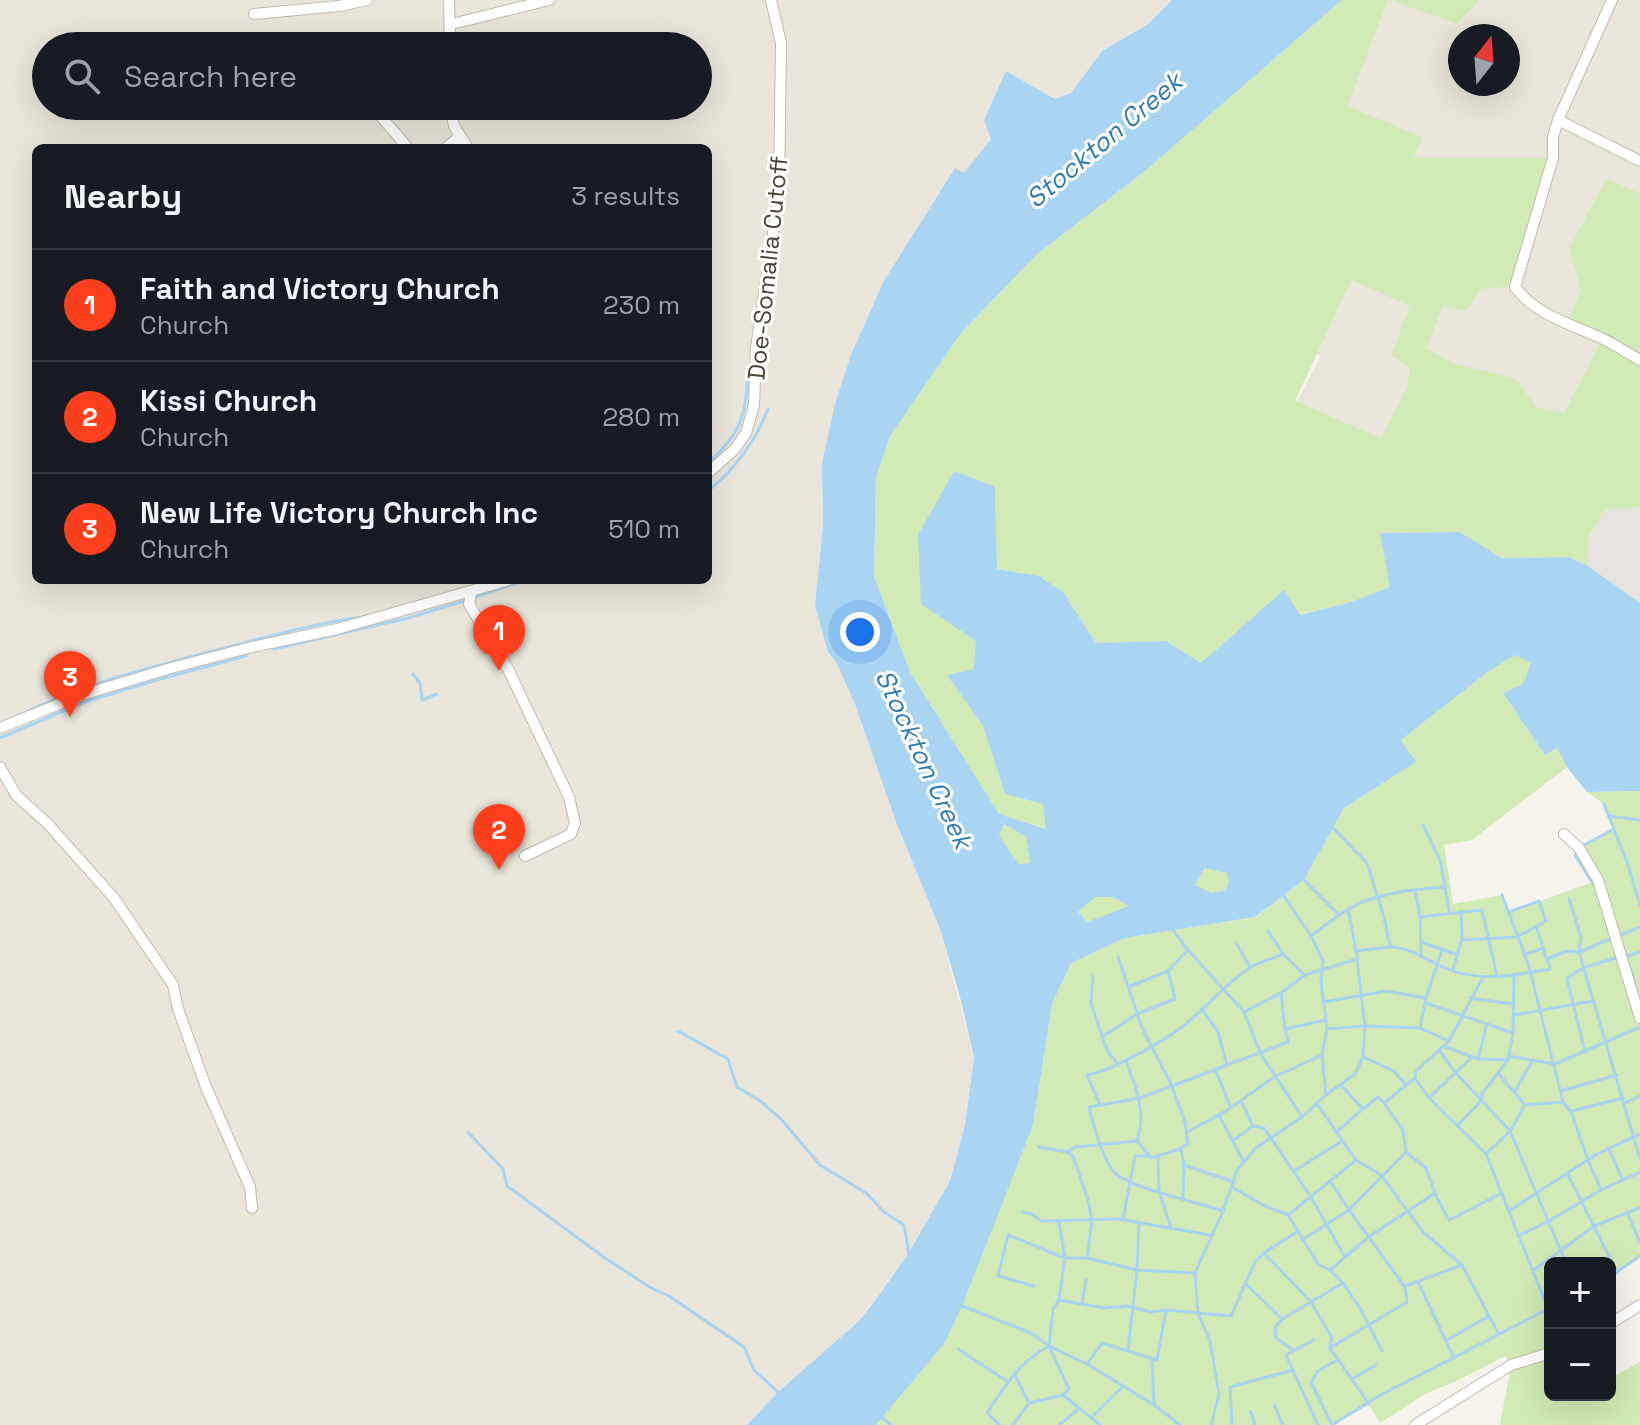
<!DOCTYPE html>
<html lang="en">
<head>
<meta charset="utf-8">
<style>
  body { margin:0; font-family:"Space Grotesk",sans-serif; background:#20242c; color:#f1f3f6 }
  .controls { position:absolute; right:24px; bottom:24px; display:grid; overflow:hidden; border-radius:12px; box-shadow:0 8px 32px #0002 }
  .controls button { width:72px; height:72px; display:grid; place-items:center; padding:0; border:0; border-bottom:2px solid #363941; background:#171b24; color:#f1f3f6; font:40px sans-serif }
  .compass { position:absolute; left:1448px; top:24px; width:72px; height:72px; border-radius:50%; background:#171b24; box-shadow:0 8px 32px #0002; rotate:17deg }
  .you { position:absolute; left:860px; top:632px; width:28px; height:28px; margin:-20px; border:6px solid #fff; border-radius:50%; background:#1a73e8; box-shadow:0 0 0 12px #1a73e833 }
  .badge { display:grid; place-items:center; width:52px; height:52px; border-radius:50%; background:#fc3f1d; color:#fff; font-size:26px; font-weight:700 }
  .pin { position:absolute; translate:-50% -66px; filter:drop-shadow(0 2px 4px #0008) }
  .pin::after { content:''; position:absolute; top:42px; width:28px; height:24px; background:inherit; clip-path:polygon(0 0,100% 0,50% 100%) }
  .list { margin:0; padding:0; list-style:none }
  h2 { display:flex; justify-content:space-between; align-items:center; height:104px; margin:0; padding:0 32px; font-size:34px }
  h2 small { font-size:26px; font-weight:400; color:#9ea1a6 }
  .list li { display:grid; grid-template-columns:52px 1fr auto; gap:24px; align-items:center; box-sizing:border-box; height:112px; padding:0 32px; border-top:2px solid #363941 }
  .list b { display:block; font-size:30px; white-space:nowrap }
  .list p { margin:0; font-size:26px; white-space:nowrap; color:#9ea1a6 }
  .list em { font-size:26px; font-style:normal; color:#9ea1a6 }
  .icon { flex:none; width:44px; height:44px; fill:none; stroke:currentColor; stroke-width:2; stroke-linecap:round; stroke-linejoin:round }
  .map { position:relative; flex:none; width:1640px; height:1425px; overflow:hidden }
  .search { position:absolute; background:#171b24; box-shadow:0 8px 32px #0002; left:32px; top:32px; width:680px; height:88px; display:flex; align-items:center; gap:20px; box-sizing:border-box; padding:0 28px; border-radius:44px; color:#9ea1a6; font-size:30px }
  .panel { position:absolute; background:#171b24; box-shadow:0 8px 32px #0002; left:32px; top:144px; width:680px; height:440px; border-radius:12px }
  .map>svg:first-child { display:block }
  .residential { fill:#eae5da; fill-rule:evenodd }
  .industrial { fill:#e6e2dd }
  .green { fill:#d2eab5; fill-rule:evenodd }
  .water { fill:#a9d4f2; fill-rule:evenodd }
  .lines { fill:none; stroke-linecap:round; stroke-linejoin:round }
  .stream { stroke:#a9d4f2; stroke-width:3 }
  .street-casing { stroke:#c2bbae; stroke-width:12 }
  .street { stroke:#fff; stroke-width:10 }
  .labels { text-anchor:middle; stroke-width:6; stroke-linejoin:round; paint-order:stroke }
  .street-label { font-size:24px; fill:#4b4439; stroke:#fff }
  .water-label { font-size:26px; font-style:italic; fill:#2e7ab2; stroke:#fff }
</style>
</head>
<body>
<div class="map">
<svg width="1640" height="1425" viewBox="0 0 1640 1425">
  <rect width="100%" height="100%" fill="#f6f3ec"/>
  <g class="residential">
    <path d="M0,0H1172L1148,24L1102,51L1071,93L1055,99L1006,71L991,138L964,174L955,168L822,463L823,526L815,605L855,704L896,822L940,929L974,1057L965,1125L950,1181L908,1254L859,1321L778,1392L747,1425H0ZM46,46H698V106H46ZM36,148H708V580H36Z"/>
    <path d="M1387,0H1640V394L1458,480L1282,429L1321,356L1231,308ZM1460,36H1508V84H1460Z"/>
  </g>
  <polygon class="industrial" points="1640,507 1640,603 1588,566 1588,538 1604,510"/>
  <g class="green">
    <path d="M1342,0H1388L1347,106L1422,137L1414,158H1553L1515,286L1480,289L1466,311L1443,306L1426,348L1455,364L1516,379L1536,407L1564,413L1602,339L1566,325L1581,290L1569,249L1606,179L1640,193V507L1604,510L1588,538V566L1569,557L1500,558L1460,532L1381,533L1390,587L1351,602L1299,615L1284,590L1201,663L1166,641L1096,643L1063,592L1039,576L997,569L995,488L974,669L948,675L983,726L1005,794L1043,804L1047,829L999,814L910,672L874,576L876,477L890,436L961,333L1036,255L1145,171ZM1351,280L1410,306L1391,356L1410,367L1407,388L1381,438L1295,401Z"/>
    <polygon points="1391,0 1479,0 1457,24"/>
    <polygon points="1515,655 1532,663 1524,684 1503,693 1545,755 1557,748 1567,767 1472,840 1444,845 1453,904 1502,895 1510,912 1598,880 1579,848 1614,829 1604,804 1587,792 1640,791 1640,1256 1610,1276 1610,1263 1550,1263 1550,1395 1610,1395 1610,1378 1640,1362 1640,1425 1500,1425 1511,1366 1505,1356 1459,1380 1425,1394 1380,1423 1369,1405 1332,1425 876,1425 944,1344 1033,1125 1052,1004 1071,963 1125,938 1256,917 1304,880 1344,808 1416,762 1401,740 1489,671"/>
    <polygon points="1004,824 1026,837 1030,863 1018,864 999,835"/>
    <polygon points="1206,867 1227,873 1229,883 1225,890 1212,893 1195,885"/>
    <polygon points="1095,896 1112,897 1130,906 1087,923 1078,912"/>
  </g>
  <path class="water" d="M1172,0H1342L1145,171L1036,255L961,333L890,436L876,477L874,576L910,672L999,814L1046,829L1043,804L1005,794L983,726L947,675L974,669L976,641L921,604L918,535L954,471L995,487L997,569L1039,576L1063,592L1096,643L1166,641L1201,663L1284,590L1300,615L1351,602L1390,587L1380,533L1460,532L1501,558L1569,557L1588,566L1640,603V791L1587,792L1567,767L1557,748L1545,755L1503,693L1523,684L1531,663L1515,655L1489,671L1401,740L1416,762L1344,808L1304,880L1255,917L1125,938L1071,963L1052,1004L1033,1125L962,1306L944,1344L876,1425H747L778,1392L859,1321L871,1306L908,1254L950,1181L965,1125L974,1057L959,993L940,929L896,822L855,704L837,663L828,652L815,605L823,526L822,463L835,404L851,355L884,281L955,168L964,173L991,139L984,120L1006,71L1055,99L1071,93L1102,51L1148,24ZM1004,824L1026,837L1030,863L1018,864L999,835ZM1205,868L1227,873L1229,883L1225,890L1212,893L1195,885ZM1095,897H1112L1129,906L1087,922L1078,912Z"/>
  <g class="lines">
    <g class="stream">
      <path d="M708,463C740,435 746,416 748,374"/>
      <path d="M708,491C734,470 756,441 768,409"/>
      <polyline points="473,598 526,580"/>
      <polyline points="274,649 408,618 467,600"/>
      <polyline points="413,674 420,683 422,700 437,694"/>
      <path d="M18,716C82,684 152,667 221,649C267,637 316,623 363,617"/>
      <polyline points="0,738 82,703 153,681 246,656"/>
      <polyline points="1604,804 1628,865 1640,905"/>
      <polyline points="1609,816 1640,820"/>
      <polyline points="1582,846 1614,829"/>
      <polyline points="1577,853 1575,855 1595,887"/>
      <polyline points="1304,880 1339,915 1311,936"/>
      <polyline points="1445,887 1449,911"/>
      <polyline points="1415,889 1420,917 1421,953"/>
      <polyline points="1502,895 1528,963 1563,1102 1525,1105"/>
      <polyline points="1284,896 1311,936 1323,961 1321,982 1327,1029 1322,1055 1326,1095 1302,1117"/>
      <polyline points="1348,909 1356,951"/>
      <path d="M1339,915C1370,893 1408,890 1445,887L1440,860L1423,825"/>
      <polyline points="1420,917 1482,910 1497,976"/>
      <polyline points="1640,927 1579,952 1640,1159"/>
      <polyline points="1173,930 1188,950 1244,1012 1261,1054 1302,1117 1256,1148 1237,1170 1223,1211 1195,1273 1198,1313 1210,1341 1219,1394 1211,1425"/>
      <polyline points="1268,931 1283,954"/>
      <polyline points="1462,940 1517,937 1546,921 1539,901 1509,912"/>
      <polyline points="1421,942 1455,954"/>
      <polyline points="1237,944 1250,967"/>
      <path d="M1391,947C1410,948 1422,957 1438,965C1477,984 1510,976 1550,969L1543,948"/>
      <polyline points="1624,949 1635,983"/>
      <polyline points="1524,955 1543,948 1536,926"/>
      <polyline points="1118,957 1143,1030 1171,1084 1185,1122 1188,1144 1181,1148 1184,1165 1183,1197"/>
      <polyline points="1625,957 1640,952"/>
      <polyline points="1357,959 1365,1026 1363,1057 1394,1071 1406,1085"/>
      <polyline points="1547,959 1567,951 1579,952 1581,937 1569,899"/>
      <polyline points="1453,969 1462,940 1461,911"/>
      <polyline points="1093,976 1091,1003 1107,1050 1118,1065"/>
      <polyline points="1482,979 1449,1041 1416,1071 1415,1078 1429,1098 1486,1154 1548,1309"/>
      <polyline points="1128,987 1168,971 1188,950"/>
      <polyline points="1281,993 1285,1029"/>
      <polyline points="1470,998 1513,1004"/>
      <polyline points="1324,1002 1386,991 1426,998"/>
      <polyline points="1426,1003 1513,1033"/>
      <polyline points="1202,1009 1218,1032 1227,1065"/>
      <polyline points="1244,1012 1281,993 1305,975 1357,959 1356,951 1390,947 1384,917 1367,863 1333,828"/>
      <polyline points="1514,1015 1593,1001"/>
      <polyline points="1420,1028 1449,1041"/>
      <polyline points="1327,1029 1365,1026 1420,1028 1426,998 1442,950"/>
      <polyline points="678,1031 728,1059 737,1087 759,1100 781,1119 820,1165 866,1193 884,1212 904,1225 909,1254"/>
      <polyline points="1102,1037 1137,1014 1175,999 1168,971"/>
      <polyline points="1446,1047 1478,1059 1508,1060"/>
      <polyline points="1439,1050 1455,1072 1510,1131 1566,1263"/>
      <polyline points="1585,1052 1567,978 1583,968 1618,957"/>
      <polyline points="1508,1056 1555,1064 1640,1027"/>
      <polyline points="1478,1059 1487,1024"/>
      <path d="M1126,1061C1136,1087 1147,1113 1137,1141L1151,1158L1180,1149"/>
      <polyline points="1215,1069 1231,1108 1219,1115 1243,1161"/>
      <polyline points="1515,1091 1533,1060"/>
      <polyline points="1561,1091 1617,1075"/>
      <polyline points="1326,1095 1355,1074 1363,1057"/>
      <polyline points="1429,1098 1472,1057"/>
      <polyline points="1625,1103 1640,1096"/>
      <path d="M1100,1105L1087,1075C1112,1071 1166,1040 1187,1023C1208,1006 1225,984 1248,969C1258,962 1272,959 1283,954L1304,975"/>
      <polyline points="1232,1107 1274,1077 1322,1055"/>
      <polyline points="1363,1109 1378,1097 1384,1103"/>
      <polyline points="1572,1111 1623,1098"/>
      <polyline points="1459,1124 1481,1101 1482,1094 1508,1060 1513,1033 1514,975"/>
      <polyline points="1253,1126 1264,1128 1311,1197 1345,1257"/>
      <polyline points="468,1132 503,1169 507,1186 605,1258 651,1288 669,1296 744,1347 754,1370 780,1394"/>
      <polyline points="1187,1132 1219,1115"/>
      <polyline points="1336,1132 1363,1109 1341,1085"/>
      <polyline points="1234,1140 1253,1126 1241,1101"/>
      <polyline points="1039,1147 1067,1152 1073,1156 1088,1200 1092,1221 1087,1258"/>
      <polyline points="1609,1149 1622,1178"/>
      <polyline points="1067,1152 1076,1147 1137,1141"/>
      <polyline points="1487,1153 1510,1131 1525,1105 1498,1073"/>
      <polyline points="1158,1155 1159,1191 1171,1228"/>
      <polyline points="1356,1160 1381,1175 1424,1233 1462,1265 1498,1333"/>
      <polyline points="1184,1165 1234,1182"/>
      <polyline points="1294,1171 1342,1141"/>
      <polyline points="1567,1173 1617,1272 1610,1276"/>
      <polyline points="1232,1187 1263,1205 1288,1215 1318,1264 1330,1270 1343,1283 1360,1308 1382,1351"/>
      <polyline points="1601,1190 1640,1172"/>
      <polyline points="1435,1194 1449,1220 1502,1193"/>
      <path d="M1223,1211C1200,1203 1125,1187 1113,1171C1102,1156 1093,1125 1089,1107L1140,1098L1288,1042L1285,1029L1326,1020"/>
      <polyline points="1509,1211 1597,1154 1640,1134"/>
      <polyline points="1022,1212 1032,1214 1041,1221 1118,1219 1210,1235"/>
      <polyline points="1627,1212 1640,1243"/>
      <polyline points="1288,1215 1356,1160 1317,1104"/>
      <polyline points="1123,1219 1135,1156 1148,1156"/>
      <polyline points="1518,1236 1549,1221 1601,1190 1588,1160 1571,1112 1563,1102"/>
      <polyline points="1302,1240 1349,1210 1406,1152 1403,1130 1384,1103 1415,1078"/>
      <polyline points="1264,1253 1311,1302 1332,1338 1330,1348 1369,1404"/>
      <polyline points="1330,1270 1370,1236 1435,1193 1426,1168 1406,1152"/>
      <polyline points="1534,1270 1594,1226 1640,1208"/>
      <polyline points="1617,1272 1640,1256"/>
      <polyline points="1418,1282 1454,1358"/>
      <polyline points="1245,1283 1282,1319"/>
      <polyline points="1034,1286 998,1276 1008,1235 1065,1258 1087,1258 1137,1270 1195,1273"/>
      <polyline points="1406,1286 1462,1265"/>
      <polyline points="1059,1300 1104,1308 1127,1306 1151,1312 1166,1310"/>
      <polyline points="1082,1304 1086,1280"/>
      <polyline points="962,1306 1031,1333 1049,1346 1087,1364 1154,1405 1180,1425"/>
      <polyline points="1314,1340 1286,1355 1318,1425"/>
      <polyline points="1447,1340 1489,1316"/>
      <polyline points="1330,1348 1407,1302 1405,1287 1349,1210 1330,1181"/>
      <polyline points="958,1349 1008,1382"/>
      <polyline points="1128,1350 1137,1270 1139,1222"/>
      <polyline points="1294,1351 1276,1338 1275,1328 1282,1319 1343,1283"/>
      <polyline points="1337,1360 1318,1371 1311,1382 1332,1425 1377,1397 1550,1308"/>
      <polyline points="1152,1361 1154,1405"/>
      <polyline points="1087,1364 1102,1343 1157,1360 1166,1310 1231,1316 1255,1262 1264,1253 1298,1231"/>
      <polyline points="1014,1373 1028,1401"/>
      <polyline points="1352,1379 1376,1365"/>
      <polyline points="1063,1395 1100,1425"/>
      <polyline points="1275,1406 1283,1425"/>
      <polyline points="1251,1412 1255,1425"/>
      <polyline points="881,1417 891,1425"/>
      <polyline points="1092,1417 1123,1386"/>
      <path d="M1000,1425L987,1413C1004,1387 1020,1361 1049,1346L1053,1309L1059,1300L1065,1258L1059,1222"/>
      <polyline points="1013,1425 1029,1403 1063,1395 1069,1389 1049,1346"/>
      <polyline points="1059,1425 1080,1408"/>
      <polyline points="1232,1425 1230,1387 1293,1370"/>
    </g>
    <g class="street-casing">
      <g id="street">
        <polyline points="449,0 450,46"/>
        <path d="M1612,0L1558,120L1553,137V158L1515,287C1536,315 1570,324 1601,338C1614,344 1627,353 1640,360"/>
        <polyline points="254,14 339,6 367,0"/>
        <polyline points="452,24 549,0"/>
        <polyline points="372,106 408,148"/>
        <polyline points="450,106 454,126 468,148"/>
        <polyline points="1558,120 1640,161"/>
        <polyline points="446,148 460,136"/>
        <polyline points="708,473 735,449 746,433 754,405 756,348 779,193 781,43 771,0"/>
        <polyline points="471,592 469,604 508,669 569,797 575,823 571,834 525,856"/>
        <polyline points="0,728 82,695 171,668 248,648 337,629 509,580"/>
        <polyline points="0,767 16,795 47,823 114,898 173,985 178,1009 206,1087 250,1187 252,1208"/>
        <polyline points="1564,834 1579,848 1598,880 1640,1018"/>
        <polyline points="1610,1324 1640,1305"/>
        <polyline points="1415,1425 1511,1365 1550,1353"/>
      </g>
    </g>
    <use href="#street" class="street"/>
  </g>
  <g class="labels">
    <g class="street-label">
      <text transform="translate(768 268) rotate(-84)" y="8">Doe-Somalia Cutoff</text>
    </g>
    <g class="water-label">
      <text transform="translate(1104 140) rotate(-40)" y="9">Stockton Creek</text>
      <text transform="translate(924 759) rotate(65)" y="9">Stockton Creek</text>
    </g>
  </g>
</svg>
<div class="controls">
<button>+</button>
<button>−</button>
</div>
<svg class="compass" viewBox="-18 -18 36 36"><path d="M0-13l5 13h-10z" fill="#e53935"/><path d="M0 13l5-13h-10z" fill="#9ea1a6"/></svg>
<div class="you"></div>
<div class="pin badge" style="left:499px;top:671px">1</div>
<div class="pin badge" style="left:499px;top:870px">2</div>
<div class="pin badge" style="left:70px;top:717px">3</div>
<div class="search"><svg class="icon" aria-label="search" viewBox="0 0 24 24"><circle cx="10" cy="10" r="6"/><path d="M15 15l6 6"/></svg>Search here</div>
<section class="panel">
<h2>Nearby<small>3 results</small></h2>
<ul class="list">
<li><span class="badge">1</span><div><b>Faith and Victory Church</b><p>Church</p></div><em>230 m</em></li>
<li><span class="badge">2</span><div><b>Kissi Church</b><p>Church</p></div><em>280 m</em></li>
<li><span class="badge">3</span><div><b>New Life Victory Church Inc</b><p>Church</p></div><em>510 m</em></li>
</ul>
</section>
</div>
</body>
</html>
